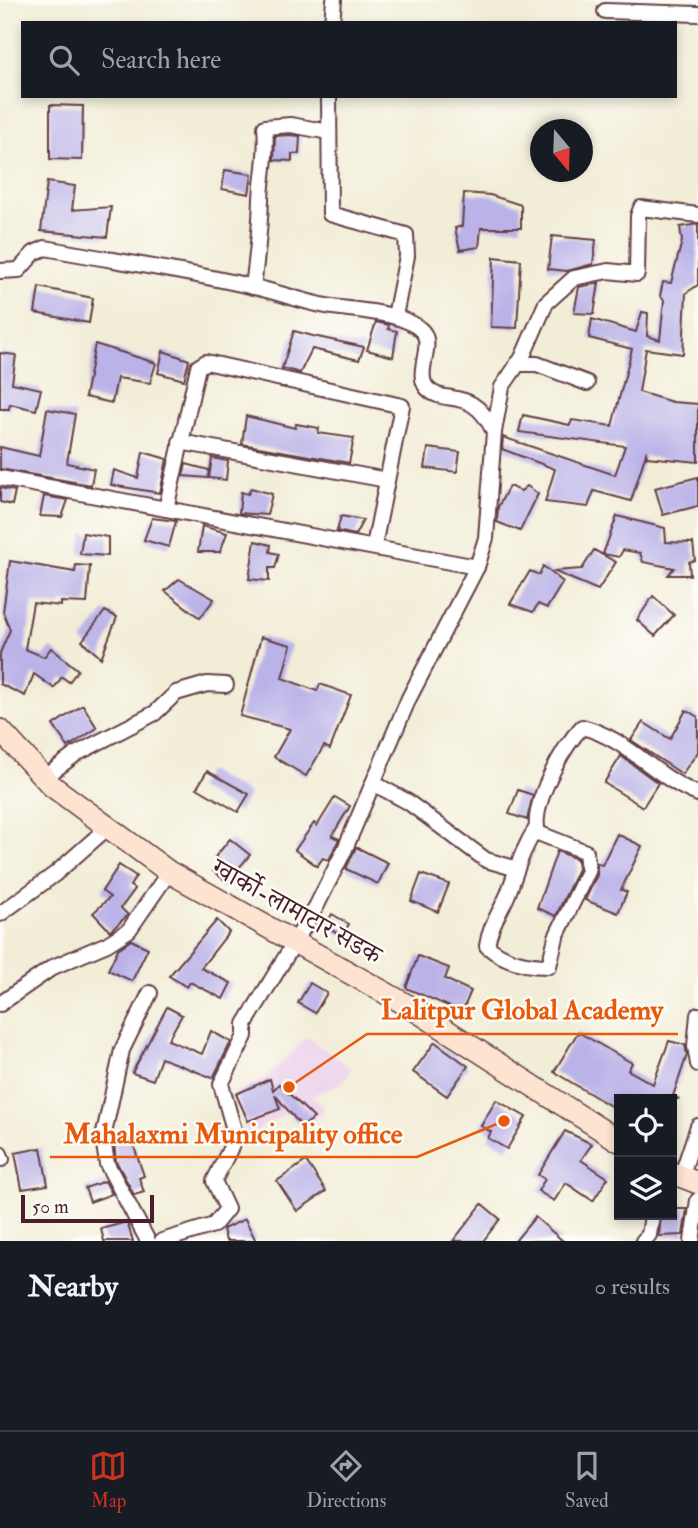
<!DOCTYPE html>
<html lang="en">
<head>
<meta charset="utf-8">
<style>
  body { margin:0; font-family:"IM FELL Double Pica","Noto Serif Devanagari",serif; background:#20242c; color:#f1f3f6 }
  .controls { position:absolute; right:21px; bottom:21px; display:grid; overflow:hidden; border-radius:0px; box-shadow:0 4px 10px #0003 }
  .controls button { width:63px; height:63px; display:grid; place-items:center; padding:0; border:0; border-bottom:2px solid #363941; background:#171b24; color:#f1f3f6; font:35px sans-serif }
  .compass { position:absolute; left:530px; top:119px; width:63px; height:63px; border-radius:50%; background:#171b24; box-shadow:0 4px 10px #0003; rotate:161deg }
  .scale { position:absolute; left:21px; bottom:18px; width:133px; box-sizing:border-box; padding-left:7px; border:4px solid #4a1f2b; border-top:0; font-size:19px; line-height:24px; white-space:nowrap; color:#4a1f2b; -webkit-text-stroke:5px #fdfcf7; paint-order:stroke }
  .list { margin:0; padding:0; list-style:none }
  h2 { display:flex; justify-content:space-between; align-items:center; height:91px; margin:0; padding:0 28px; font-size:30px }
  h2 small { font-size:23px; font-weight:400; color:#9ea1a6 }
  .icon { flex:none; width:38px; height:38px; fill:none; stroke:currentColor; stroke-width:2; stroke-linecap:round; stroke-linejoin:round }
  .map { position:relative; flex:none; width:698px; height:1241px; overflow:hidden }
  .search { position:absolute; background:#171b24; box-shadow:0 4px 10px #0003; left:21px; right:21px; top:21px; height:77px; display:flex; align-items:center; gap:18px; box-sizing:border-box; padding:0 24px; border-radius:0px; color:#9ea1a6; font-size:26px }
  .sheet { height:189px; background:#171b24 }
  nav { display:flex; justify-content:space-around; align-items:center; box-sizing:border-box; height:98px; border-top:2px solid #363941; background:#171b24; font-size:19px; color:#9ea1a6 }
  nav a { display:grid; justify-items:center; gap:4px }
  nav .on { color:#c8321e }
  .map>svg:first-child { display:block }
  .built { fill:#ebd1eb }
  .building { fill:#bbb3e8 }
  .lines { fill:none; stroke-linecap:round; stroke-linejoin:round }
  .street-casing { stroke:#633e45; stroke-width:18 }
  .secondary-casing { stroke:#633e45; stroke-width:24 }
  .street { stroke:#fff; stroke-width:14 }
  .secondary { stroke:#fde4d1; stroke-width:21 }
  .labels { text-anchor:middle; stroke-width:5; stroke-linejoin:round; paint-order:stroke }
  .street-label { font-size:26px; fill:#4a1f2b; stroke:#fdfcf7 }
  .leader { fill:none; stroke:#e8590c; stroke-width:2.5 }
  .callout-dot { fill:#e8590c; stroke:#fdfcf7; stroke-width:2.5 }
  .callout-label { font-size:28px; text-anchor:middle; font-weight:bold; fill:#e8590c; stroke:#fdfcf7; stroke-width:5; stroke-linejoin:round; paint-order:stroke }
</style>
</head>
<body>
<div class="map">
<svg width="698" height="1241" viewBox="0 0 698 1241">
  <rect width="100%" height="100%" fill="#fdfcf7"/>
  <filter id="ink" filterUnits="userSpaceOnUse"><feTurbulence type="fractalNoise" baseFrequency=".0143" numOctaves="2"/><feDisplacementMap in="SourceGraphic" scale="14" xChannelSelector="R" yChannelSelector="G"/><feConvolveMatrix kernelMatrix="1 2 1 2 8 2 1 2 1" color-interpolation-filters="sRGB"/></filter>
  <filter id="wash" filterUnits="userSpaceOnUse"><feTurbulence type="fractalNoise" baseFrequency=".00686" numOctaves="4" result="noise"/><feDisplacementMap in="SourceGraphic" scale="28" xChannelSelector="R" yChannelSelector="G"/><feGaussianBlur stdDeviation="1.57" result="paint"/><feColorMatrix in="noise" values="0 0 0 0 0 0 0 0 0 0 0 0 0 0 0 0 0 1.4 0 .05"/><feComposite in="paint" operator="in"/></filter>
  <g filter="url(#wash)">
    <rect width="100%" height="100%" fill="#f2edd7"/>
    <polygon class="built" points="307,1037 351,1068 344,1082 312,1096 325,1109 303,1129 288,1112 248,1135 234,1093 264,1079"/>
    <g id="blocks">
      <g class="building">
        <polygon points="50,105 83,106 82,160 50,159"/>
        <polygon points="290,135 300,136 299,154 292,154 292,161 274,160 275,136"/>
        <polygon points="225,170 252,174 249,194 222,189"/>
        <polygon points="47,182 75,186 72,210 111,207 107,237 41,231"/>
        <polygon points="464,193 490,195 521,205 521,228 481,228 479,247 460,250 455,228 462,226"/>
        <polygon points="698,224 698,285 686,293 683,354 646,349 639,392 672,402 698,404 698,462 647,457 646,453 631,501 594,491 588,507 545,502 555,469 502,449 503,437 615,475 625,446 519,432 521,423 523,415 570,425 572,420 612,426 632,349 589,338 592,319 636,332 642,312 648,313 647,336 660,340 664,300 660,296 663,282 671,283 682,241 680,227"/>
        <polygon points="552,236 596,240 593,264 567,271 548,269"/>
        <polygon points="494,257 521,260 517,328 491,327"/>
        <polygon points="599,283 594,314 574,313 579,287"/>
        <polygon points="39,287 93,298 89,323 35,313"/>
        <polygon points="376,322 389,325 388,329 397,331 393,357 367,350"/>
        <polygon points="294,331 313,336 364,347 359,360 312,349 300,373 282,368"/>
        <polygon points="95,344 156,363 150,383 117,378 112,403 85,397"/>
        <polygon points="163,351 189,360 184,380 158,373"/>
        <polygon points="0,353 16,355 12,383 41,389 36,410 10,404 9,409 0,409"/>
        <polygon points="47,409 75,414 67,463 94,469 91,485 0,469 0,447 39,456"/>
        <polygon points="246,416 295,428 296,424 319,428 318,433 354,438 349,463 242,444"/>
        <polygon points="428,448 460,452 457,472 425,468"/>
        <polygon points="143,452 167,459 160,493 111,485 114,470 138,478"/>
        <polygon points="212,458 228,461 226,480 209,478"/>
        <polygon points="186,464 209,470 208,478 183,476"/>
        <polygon points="698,477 698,506 663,515 655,488"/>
        <polygon points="509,486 521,491 527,486 538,494 520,531 497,522 498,507"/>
        <polygon points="0,488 15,491 12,505 0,502"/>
        <polygon points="251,488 272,494 267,515 239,513 241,492 248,494"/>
        <polygon points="44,496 68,500 62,517 40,516"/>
        <polygon points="341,516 363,520 355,535 337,531"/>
        <polygon points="617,516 665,528 666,542 693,543 695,560 689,562 690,575 668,575 674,568 643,562 640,553 623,550 619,557 603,554"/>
        <polygon points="152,518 176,521 169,547 144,540"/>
        <polygon points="202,526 227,533 220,552 198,552"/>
        <polygon points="83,533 108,537 108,556 80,554"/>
        <polygon points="255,541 271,545 270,552 279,554 275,568 269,568 269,581 249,579"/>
        <polygon points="594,550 616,562 598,590 553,571 582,569"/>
        <polygon points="10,561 75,572 76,565 90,566 87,603 61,602 61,606 33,603 25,649 44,657 51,648 78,670 69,682 62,677 54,688 34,674 25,696 0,684 0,653 10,630 3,612"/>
        <polygon points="543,566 563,582 547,608 538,604 533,612 510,604 530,571 539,575"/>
        <polygon points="179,579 214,599 200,618 165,591"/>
        <polygon points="653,596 674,615 655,636 637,620"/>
        <polygon points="105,611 117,617 101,658 82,641"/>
        <polygon points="261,637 291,645 282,678 317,691 320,684 351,695 330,749 324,746 306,776 274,757 290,729 240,716"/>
        <polygon points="83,705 97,728 68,747 53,725"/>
        <polygon points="686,710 698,717 698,752 682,774 631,740 643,722 670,739"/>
        <polygon points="621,756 658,783 643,807 604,783"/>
        <polygon points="207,771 249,794 238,812 197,788"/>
        <polygon points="518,790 533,795 527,820 509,814"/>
        <polygon points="335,797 350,806 332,836 339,839 329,860 323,858 317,866 295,850 314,823 317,826"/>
        <polygon points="617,834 642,846 621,890 627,892 618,913 585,900 597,875 597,863 602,865"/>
        <polygon points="230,839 250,855 227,882 213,871 221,861 215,857"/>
        <polygon points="356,847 388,863 378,884 346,869"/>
        <polygon points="557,851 577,859 578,869 556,916 537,908"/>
        <polygon points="119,865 136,876 130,886 135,889 121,908 128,915 110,931 93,913 110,897 102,891"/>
        <polygon points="421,874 449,884 438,912 411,901"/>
        <polygon points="332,914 349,924 342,936 325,926"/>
        <polygon points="217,920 229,932 201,968 231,983 223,999 190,982 187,987 169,976"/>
        <polygon points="131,940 148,948 132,981 108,970 118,949"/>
        <polygon points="418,956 449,968 445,979 471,991 462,1012 406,988"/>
        <polygon points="310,983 327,993 315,1013 298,1003"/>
        <polygon points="167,1007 182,1015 168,1040 202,1054 211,1031 231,1042 213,1078 161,1058 153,1080 132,1073"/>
        <polygon points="578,1032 632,1063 628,1070 653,1084 669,1041 685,1045 687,1055 673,1096 679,1099 619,1099 619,1111 554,1072"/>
        <polygon points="435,1042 468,1066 447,1096 413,1072"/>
        <polygon points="270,1079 273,1090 279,1084 314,1118 302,1127 275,1095 280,1109 248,1121 236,1094"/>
        <polygon points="496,1100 526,1117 507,1149 488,1138 491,1132 481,1126"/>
        <polygon points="565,1131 592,1144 581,1160 608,1178 593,1201 566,1183 554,1201 538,1191 545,1179 538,1175"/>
        <polygon points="131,1138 144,1176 139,1178 144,1192 134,1195 116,1161 114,1143"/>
        <polygon points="41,1148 48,1185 22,1189 15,1153"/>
        <polygon points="306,1161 326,1191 297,1211 277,1181"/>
        <polygon points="105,1181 112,1194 90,1202 85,1188"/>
        <polygon points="482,1204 500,1219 483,1241 453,1241"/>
        <polygon points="672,1209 687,1209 683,1235 659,1236 661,1215 672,1215"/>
        <polygon points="535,1217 563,1241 515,1241"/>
        <polygon points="245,1219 256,1241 226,1241 223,1229"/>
        <polygon points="127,1222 133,1241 104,1241 101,1229"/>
      </g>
    </g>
  </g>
  <g filter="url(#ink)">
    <use href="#blocks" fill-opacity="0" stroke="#633e45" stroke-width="2"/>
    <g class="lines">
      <g class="street-casing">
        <g id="street">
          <polyline points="605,11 698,14"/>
          <polyline points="332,23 334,0"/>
          <polyline points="329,96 330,214 406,235 407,256 395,316"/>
          <path d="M0,271L19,270L34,253L45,248C115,261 186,271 254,287C277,292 298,300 321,305C349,311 402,310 422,331C435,345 414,373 427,388C444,407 472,384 494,432"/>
          <path d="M253,287C257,257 260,229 261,199C262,174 268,152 265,127L291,125L329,132"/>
          <polyline points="517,364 537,364 587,383"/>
          <polyline points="180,442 387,480"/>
          <polyline points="0,478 477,567"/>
          <polyline points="166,509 198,367 206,362 402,406 374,546"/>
          <polyline points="44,778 76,754 155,713 176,693 207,684 226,685"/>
          <polyline points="373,783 408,802 486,860 514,868"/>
          <path d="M537,827C522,849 517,870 508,894C500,913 490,925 487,946C504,961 526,966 549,966L556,937L588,871L586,852L538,833C530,805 563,747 582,727C627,738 657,779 698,794"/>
          <polyline points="0,914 55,874 106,829"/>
          <polyline points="0,1004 53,967 107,944 129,930 169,872"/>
          <polyline points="698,1015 695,1046 698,1064"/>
          <polyline points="0,1154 2,1159"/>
          <polyline points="681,1177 698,1126"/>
          <polyline points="148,1241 107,1164 103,1138 122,1050 150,993"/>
          <polyline points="162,1241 214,1225 227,1209 214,1181 236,1137 221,1084 245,1036 245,1024 316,907 345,849 409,698 477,567 486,538 494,432 502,387 522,358 546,303 574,278 608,271 637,274 638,216 641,208 698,215"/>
          <polyline points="643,1241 649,1235 652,1215"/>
          <polyline points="692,1241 698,1200"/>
        </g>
      </g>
      <g class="secondary-casing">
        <g id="secondary">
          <polyline points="0,730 52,786 169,872 407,1005 619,1141"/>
          <polyline points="672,1173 698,1183"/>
        </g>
      </g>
      <use href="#street" class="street"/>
      <use href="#secondary" class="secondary"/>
    </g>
  </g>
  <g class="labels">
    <g class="street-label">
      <text transform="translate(297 911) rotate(29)" y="9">ग्वार्को-लामाटार सडक</text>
    </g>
  </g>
  <path class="leader" d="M289 1087L367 1034H678M504 1121L417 1157H50"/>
  <g class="callout-dot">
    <circle cx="289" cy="1087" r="7"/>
    <circle cx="504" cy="1121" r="7"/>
  </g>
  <g class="callout-label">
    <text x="522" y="1019">Lalitpur Global Academy</text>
    <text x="233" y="1143">Mahalaxmi Municipality office</text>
  </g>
</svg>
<div class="controls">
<button><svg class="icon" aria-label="locate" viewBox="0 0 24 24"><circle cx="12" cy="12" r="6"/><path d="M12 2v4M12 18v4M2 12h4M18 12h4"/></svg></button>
<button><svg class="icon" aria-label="layers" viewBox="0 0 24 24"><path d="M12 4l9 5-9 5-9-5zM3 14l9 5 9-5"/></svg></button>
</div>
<svg class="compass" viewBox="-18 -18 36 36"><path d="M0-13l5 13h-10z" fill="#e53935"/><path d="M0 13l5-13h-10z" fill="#9ea1a6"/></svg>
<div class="scale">50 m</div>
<div class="search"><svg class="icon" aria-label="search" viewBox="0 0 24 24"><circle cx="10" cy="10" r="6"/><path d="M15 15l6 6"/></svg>Search here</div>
</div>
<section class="sheet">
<h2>Nearby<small>0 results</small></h2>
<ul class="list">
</ul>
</section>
<nav>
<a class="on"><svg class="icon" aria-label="map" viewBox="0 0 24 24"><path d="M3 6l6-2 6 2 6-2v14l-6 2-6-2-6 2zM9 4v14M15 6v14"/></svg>Map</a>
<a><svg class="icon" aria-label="directions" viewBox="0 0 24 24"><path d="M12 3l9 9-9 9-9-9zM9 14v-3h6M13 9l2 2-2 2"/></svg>Directions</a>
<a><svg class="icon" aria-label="saved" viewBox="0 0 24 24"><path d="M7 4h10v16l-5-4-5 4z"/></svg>Saved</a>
</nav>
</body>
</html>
